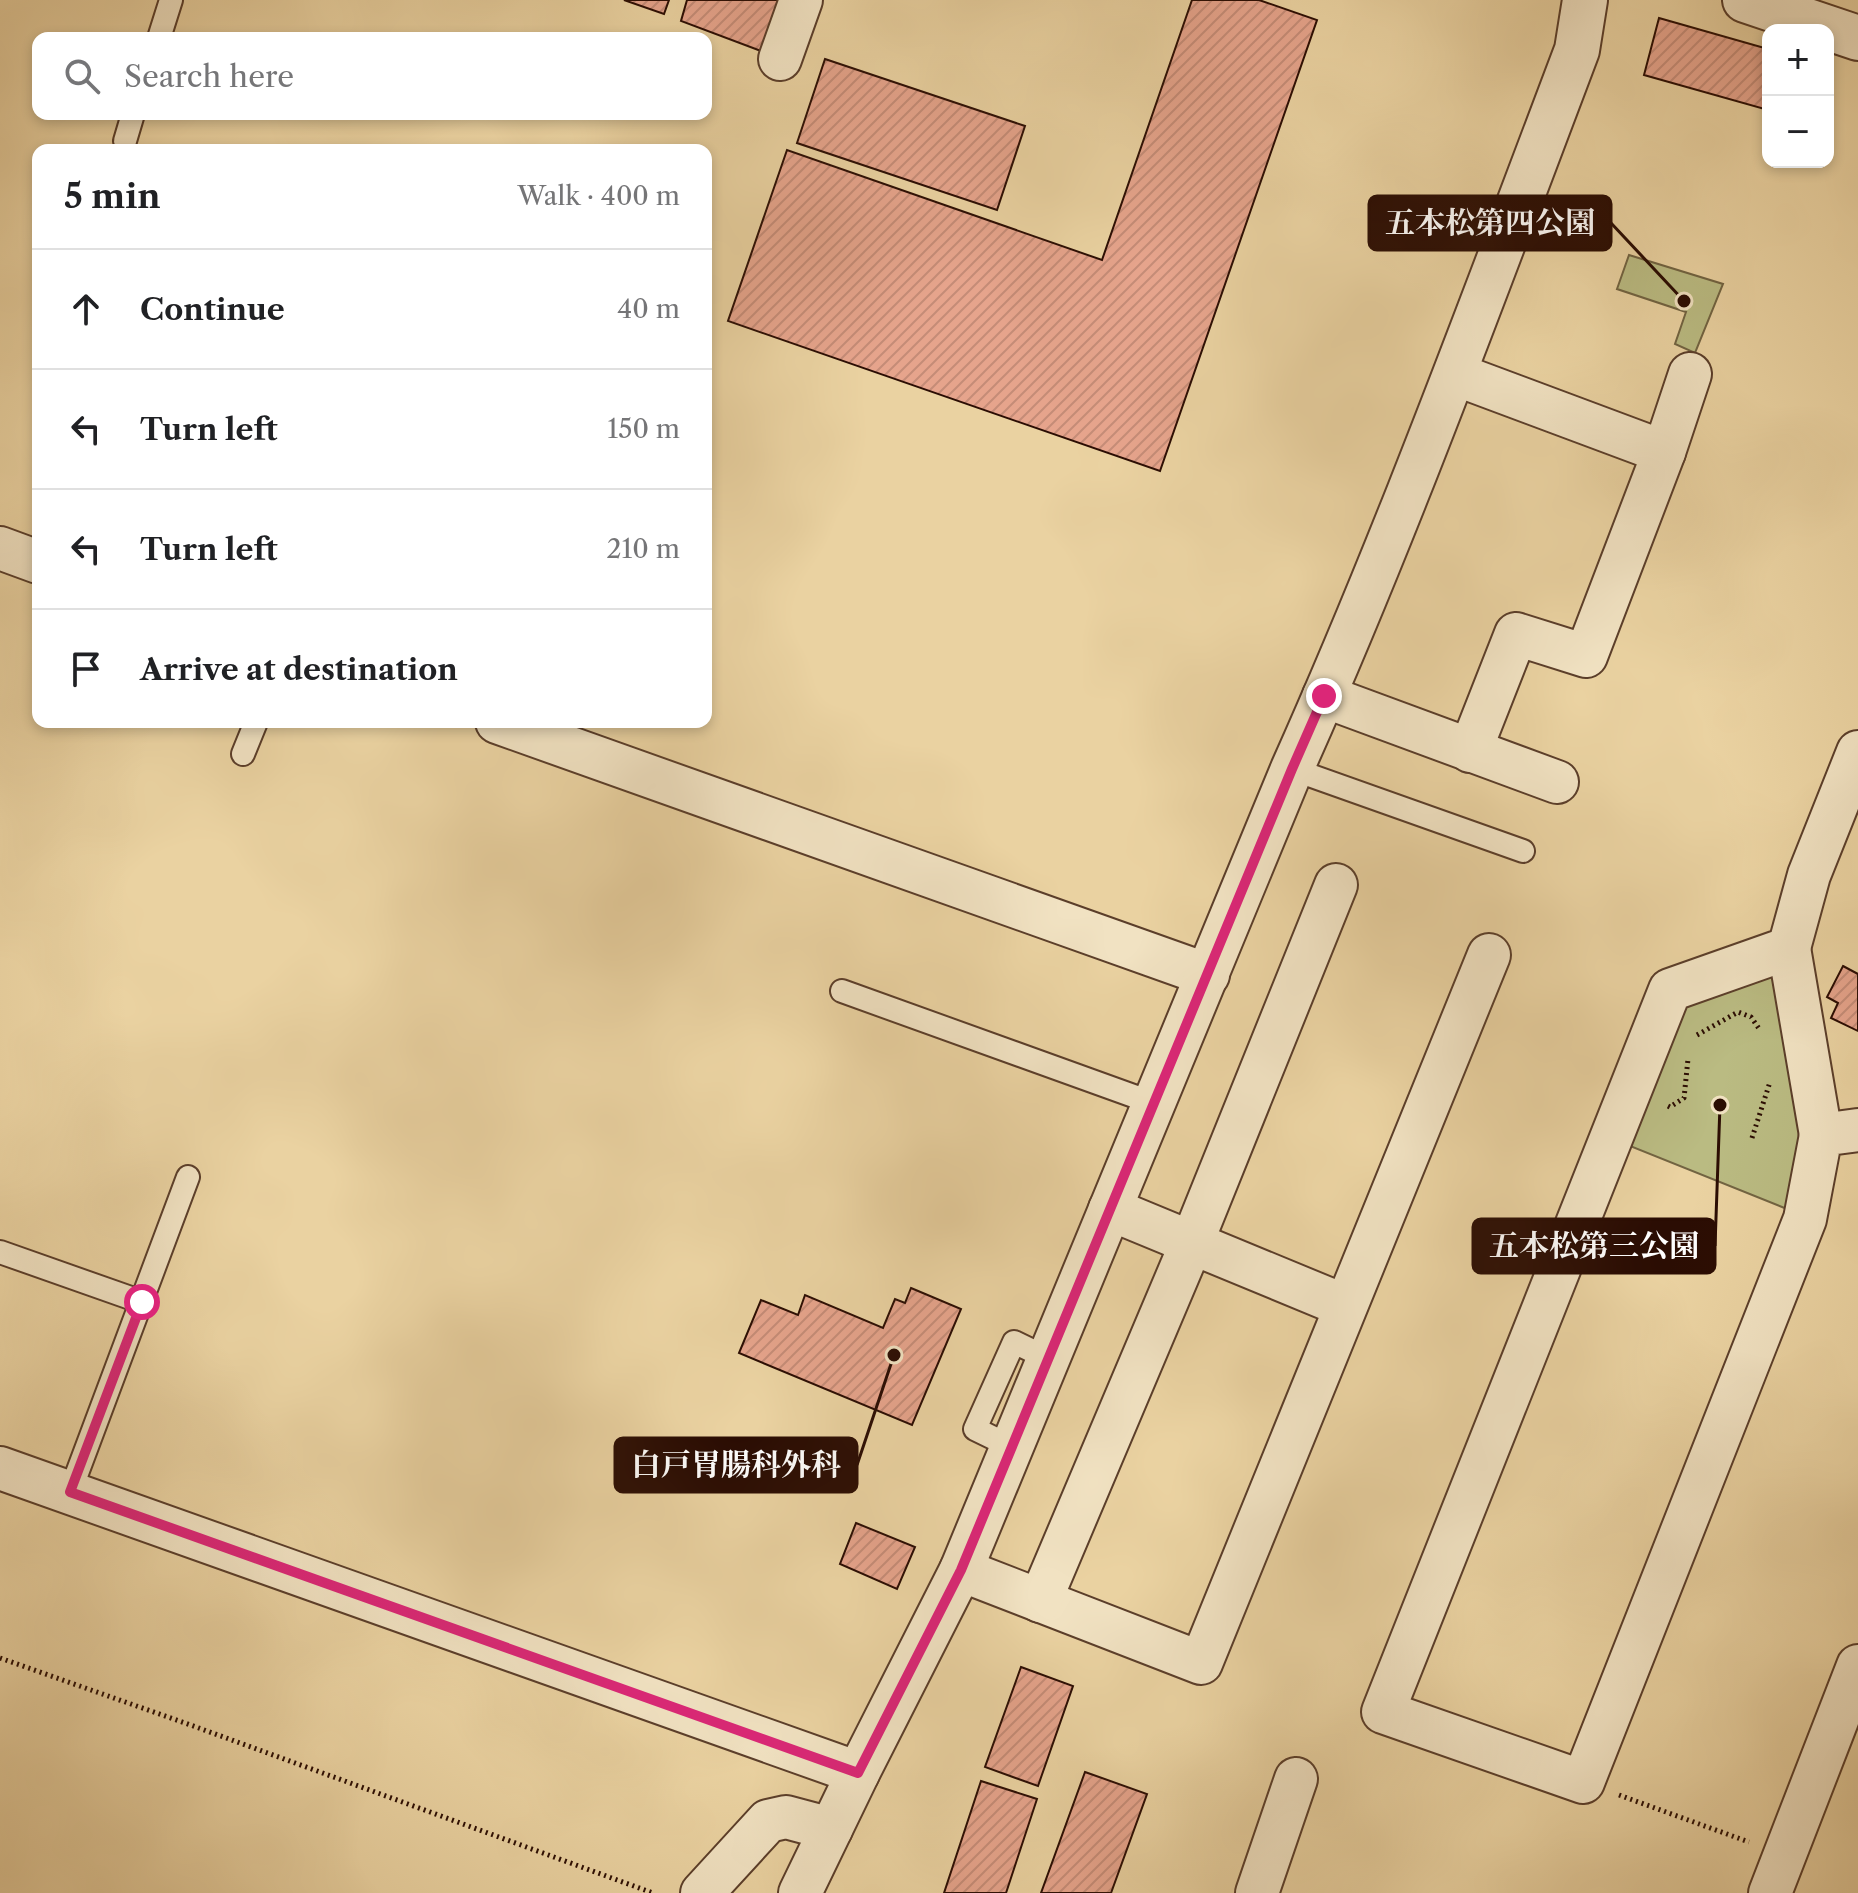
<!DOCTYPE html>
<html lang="en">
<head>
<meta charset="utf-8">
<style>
  body { margin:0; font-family:"Libre Caslon Text","Noto Serif JP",serif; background:#f2f2f2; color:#202124 }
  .controls { position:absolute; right:24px; top:24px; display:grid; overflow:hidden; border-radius:16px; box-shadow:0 4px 12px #0003 }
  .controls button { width:72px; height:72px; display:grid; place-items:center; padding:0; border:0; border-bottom:2px solid #e0e0e0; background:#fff; color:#202124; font:40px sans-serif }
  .stop { position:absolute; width:24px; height:24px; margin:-18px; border:6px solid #db2777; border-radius:50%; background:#fff }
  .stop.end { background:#db2777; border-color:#fff; box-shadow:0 2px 8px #0008 }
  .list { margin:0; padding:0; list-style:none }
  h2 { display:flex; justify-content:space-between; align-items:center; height:104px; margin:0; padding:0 32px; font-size:34px }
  h2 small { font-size:26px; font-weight:400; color:#757577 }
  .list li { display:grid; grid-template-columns:52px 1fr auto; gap:24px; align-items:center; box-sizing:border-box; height:120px; padding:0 32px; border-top:2px solid #e0e0e0 }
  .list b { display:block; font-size:30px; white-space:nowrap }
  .list em { font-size:26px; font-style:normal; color:#757577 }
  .icon { flex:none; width:44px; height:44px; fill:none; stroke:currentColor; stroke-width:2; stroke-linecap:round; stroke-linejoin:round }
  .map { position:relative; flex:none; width:1858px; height:1893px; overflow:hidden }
  .search { position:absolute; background:#fff; box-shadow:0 4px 12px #0003; left:32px; top:32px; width:680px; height:88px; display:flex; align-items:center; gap:20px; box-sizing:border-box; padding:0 28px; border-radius:16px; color:#757577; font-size:30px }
  .panel { position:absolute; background:#fff; box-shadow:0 4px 12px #0003; left:32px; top:144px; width:680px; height:584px; border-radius:16px }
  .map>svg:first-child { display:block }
  .park { fill:#babb82; stroke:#726442; stroke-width:2 }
  .building { fill:url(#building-hatch); stroke:#2b0d03; stroke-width:2 }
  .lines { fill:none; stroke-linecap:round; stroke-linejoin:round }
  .service-casing { stroke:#5b3e2a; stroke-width:26 }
  .minor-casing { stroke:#5b3e2a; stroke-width:46 }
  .tertiary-casing { stroke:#5b3e2a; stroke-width:48 }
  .path { stroke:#2b0d03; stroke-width:5; stroke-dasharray:2 4; stroke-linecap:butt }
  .service { stroke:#f1e2c2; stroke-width:22 }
  .minor { stroke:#f1e2c2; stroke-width:42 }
  .tertiary { stroke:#f1e2c2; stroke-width:44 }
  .route { stroke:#db2777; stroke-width:10 }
  .leader { fill:none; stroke:#2b0d03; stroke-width:3 }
  .callout-dot { fill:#2b0d03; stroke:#f1e2c2; stroke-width:3 }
  .callout { fill:#2b0d03; stroke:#2b0d03; stroke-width:3 }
  .callout-label { font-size:30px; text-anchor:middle; font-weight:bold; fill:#fff }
</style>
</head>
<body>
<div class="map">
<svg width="1858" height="1893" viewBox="0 0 1858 1893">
  <defs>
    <pattern id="building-hatch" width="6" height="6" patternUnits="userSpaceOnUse" patternTransform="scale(2)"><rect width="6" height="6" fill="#e6a48c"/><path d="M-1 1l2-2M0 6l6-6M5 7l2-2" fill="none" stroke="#c58c77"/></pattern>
  </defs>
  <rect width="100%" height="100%" fill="#ead2a1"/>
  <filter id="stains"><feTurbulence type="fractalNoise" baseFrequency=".0025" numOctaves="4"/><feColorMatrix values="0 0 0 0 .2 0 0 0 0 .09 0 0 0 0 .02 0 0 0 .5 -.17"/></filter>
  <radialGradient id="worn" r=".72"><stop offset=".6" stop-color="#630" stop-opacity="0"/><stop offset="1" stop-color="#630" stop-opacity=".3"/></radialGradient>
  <g class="park">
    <polygon points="1629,255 1723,284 1695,353 1675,344 1686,312 1617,289"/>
    <polygon points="1770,976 1777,981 1802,1131 1792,1211 1625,1144 1673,1015 1696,996"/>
  </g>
  <g class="building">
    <polygon points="624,0 669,0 664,14"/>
    <polygon points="687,0 789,0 769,54 681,21"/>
    <polygon points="1192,0 1259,0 1317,20 1160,471 728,321 787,150 1102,260"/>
    <polygon points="1659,18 1768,49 1768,110 1644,75"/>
    <polygon points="825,59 1025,126 997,210 797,143"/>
    <polygon points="1843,966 1858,974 1858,1031 1831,1018 1838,1003 1827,997"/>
    <polygon points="911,1288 961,1309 912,1425 739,1353 761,1300 798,1315 805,1295 883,1328 895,1299 905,1303"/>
    <polygon points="856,1523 915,1547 897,1589 840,1564"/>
    <polygon points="1021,1667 1073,1686 1038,1786 985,1767"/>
    <polygon points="1085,1772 1147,1794 1111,1893 1041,1893"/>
    <polygon points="981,1781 1037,1799 1006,1893 944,1893"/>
  </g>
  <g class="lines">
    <g class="service-casing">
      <g id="service">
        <polyline points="159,38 171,0"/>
        <polyline points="125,141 133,114"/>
        <polyline points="243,754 256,722"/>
        <polyline points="1292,769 1523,851"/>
        <polyline points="842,991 1153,1103"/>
        <polyline points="0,1252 142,1302"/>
        <polyline points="1012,1447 975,1429 1014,1342 1049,1359"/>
        <polyline points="70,1492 188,1177"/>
      </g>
    </g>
    <g class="minor-casing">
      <g id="minor">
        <polyline points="780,59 801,0"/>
        <polyline points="1455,374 1664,452"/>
        <polyline points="0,548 38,562"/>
        <polyline points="1324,696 1557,782"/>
        <polyline points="497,722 1208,975"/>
        <polyline points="1470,751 1516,634 1586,656 1664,452 1690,374"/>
        <polyline points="1858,752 1809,875 1789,948 1670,990 1383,1712 1583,1782 1805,1219 1821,1135 1858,1130"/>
        <polyline points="1789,948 1821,1135"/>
        <polyline points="1110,1209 1345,1306"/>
        <polyline points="0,1468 858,1773"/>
        <polyline points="961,1570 1201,1663 1489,955"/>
        <polyline points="1040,1601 1192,1242 1336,885"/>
        <polyline points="702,1893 768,1821 786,1817 831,1829"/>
        <path d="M800,1893L858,1773L961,1570L1292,769C1374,586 1446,397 1517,209"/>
        <polyline points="1257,1893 1296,1779"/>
        <polyline points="1770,1893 1858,1666"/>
      </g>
    </g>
    <g class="tertiary-casing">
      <g id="tertiary">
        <polyline points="1745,0 1858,38"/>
        <polyline points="1517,209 1577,50 1585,0"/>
      </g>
    </g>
    <g class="path">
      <polyline points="1697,1035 1738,1012 1751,1017 1760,1030"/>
      <polyline points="1668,1106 1670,1107 1684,1098 1688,1059"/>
      <polyline points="1752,1138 1770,1082"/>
      <polyline points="0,1658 185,1723 653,1893"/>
      <polyline points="1619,1795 1749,1842"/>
    </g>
    <use href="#service" class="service"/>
    <use href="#minor" class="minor"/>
    <use href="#tertiary" class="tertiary"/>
  </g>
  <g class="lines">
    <polyline class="route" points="142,1302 70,1492 858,1773 961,1570 1292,769 1324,696"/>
  </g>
  <path class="leader" d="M1684 301L1611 223M1720 1105L1715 1246M894 1355L857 1465"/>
  <g class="callout-dot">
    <circle cx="1684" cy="301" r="8"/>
    <circle cx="1720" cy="1105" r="8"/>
    <circle cx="894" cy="1355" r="8"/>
  </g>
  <g class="callout">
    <rect x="1369" y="196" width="242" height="54" rx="8"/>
    <rect x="1473" y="1219" width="242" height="54" rx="8"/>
    <rect x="615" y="1438" width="242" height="54" rx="8"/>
  </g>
  <g class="callout-label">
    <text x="1490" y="233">五本松第四公園</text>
    <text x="1594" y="1256">五本松第三公園</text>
    <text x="736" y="1475">白戸胃腸科外科</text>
  </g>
  <rect width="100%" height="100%" filter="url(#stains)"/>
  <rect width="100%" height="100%" fill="url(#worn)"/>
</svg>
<div class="controls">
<button>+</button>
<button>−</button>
</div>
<div class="stop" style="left:142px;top:1302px"></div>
<div class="stop end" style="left:1324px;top:696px"></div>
<div class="search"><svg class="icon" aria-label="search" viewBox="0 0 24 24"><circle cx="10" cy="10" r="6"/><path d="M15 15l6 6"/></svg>Search here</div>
<section class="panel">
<h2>5 min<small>Walk · 400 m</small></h2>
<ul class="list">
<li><svg class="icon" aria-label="ahead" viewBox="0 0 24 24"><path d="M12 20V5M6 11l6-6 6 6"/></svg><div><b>Continue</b></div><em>40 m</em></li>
<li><svg class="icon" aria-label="left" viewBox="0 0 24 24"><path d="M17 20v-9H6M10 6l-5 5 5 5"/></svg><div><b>Turn left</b></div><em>150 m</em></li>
<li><svg class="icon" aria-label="left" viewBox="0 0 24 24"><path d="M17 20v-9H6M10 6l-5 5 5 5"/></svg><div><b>Turn left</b></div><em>210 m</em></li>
<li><svg class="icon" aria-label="arrive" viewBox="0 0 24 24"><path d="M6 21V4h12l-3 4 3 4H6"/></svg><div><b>Arrive at destination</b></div></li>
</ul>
</section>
</div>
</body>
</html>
